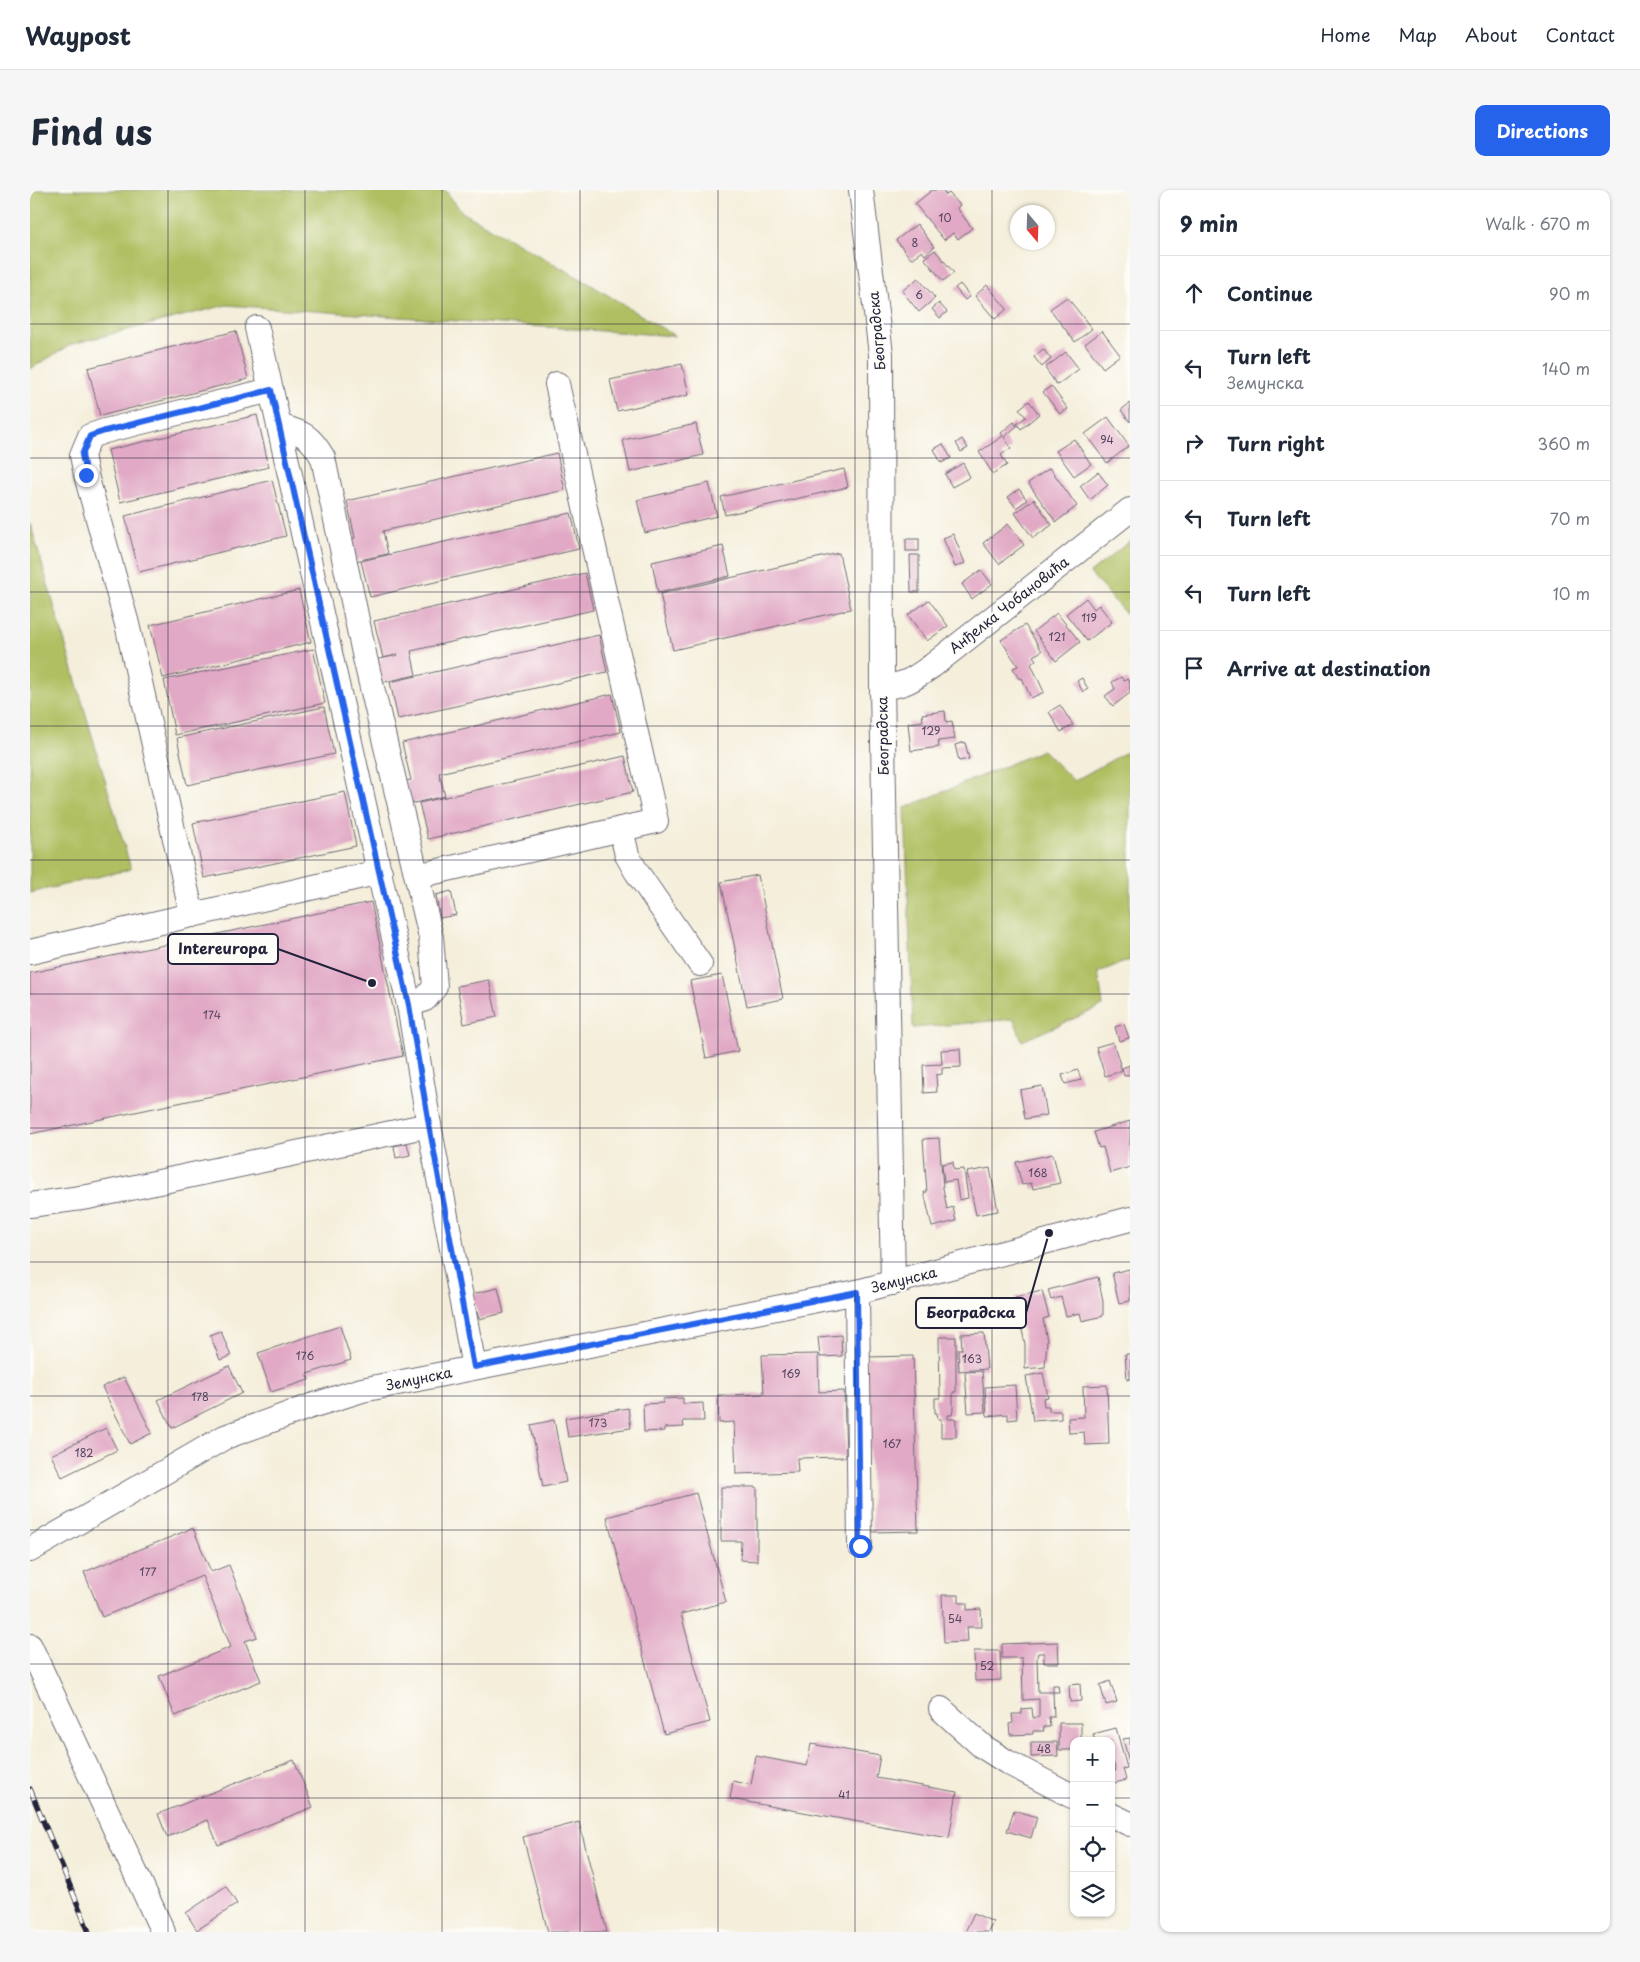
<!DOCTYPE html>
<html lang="en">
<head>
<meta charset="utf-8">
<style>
  body { margin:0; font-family:"Playpen Sans",sans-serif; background:#f6f6f7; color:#1f2937 }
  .controls { position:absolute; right:15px; bottom:15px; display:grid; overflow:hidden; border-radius:10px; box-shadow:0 1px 4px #0004 }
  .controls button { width:45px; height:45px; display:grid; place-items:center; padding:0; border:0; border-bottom:1px solid #e0e1e3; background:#fff; color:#1f2937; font:25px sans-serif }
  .compass { position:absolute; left:980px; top:15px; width:45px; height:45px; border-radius:50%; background:#fff; box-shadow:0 1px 4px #0004; rotate:161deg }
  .stop { position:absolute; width:15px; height:15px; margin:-11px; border:4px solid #2563eb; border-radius:50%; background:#fff }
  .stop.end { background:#2563eb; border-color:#fff; box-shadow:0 1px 5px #0008 }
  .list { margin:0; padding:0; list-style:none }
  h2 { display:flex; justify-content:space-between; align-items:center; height:65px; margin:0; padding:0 20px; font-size:21px }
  h2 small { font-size:16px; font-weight:400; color:#747a83 }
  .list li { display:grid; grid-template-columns:32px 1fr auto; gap:15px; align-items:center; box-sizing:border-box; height:75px; padding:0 20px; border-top:1px solid #e0e1e3 }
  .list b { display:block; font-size:19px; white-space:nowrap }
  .list p { margin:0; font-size:16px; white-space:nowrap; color:#747a83 }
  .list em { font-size:16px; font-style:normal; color:#747a83 }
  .icon { flex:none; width:28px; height:28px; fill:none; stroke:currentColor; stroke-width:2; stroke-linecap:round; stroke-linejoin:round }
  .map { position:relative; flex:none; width:1100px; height:1742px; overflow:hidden; border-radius:10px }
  header { display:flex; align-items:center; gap:30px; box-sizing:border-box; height:70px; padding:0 25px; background:#fff; border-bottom:1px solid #e0e1e3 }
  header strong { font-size:24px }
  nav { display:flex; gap:28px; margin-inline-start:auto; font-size:18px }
  .intro { display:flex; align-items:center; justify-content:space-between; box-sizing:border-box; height:120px; padding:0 30px }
  h1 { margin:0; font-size:35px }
  .button { padding:12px 22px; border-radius:10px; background:#2563eb; color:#fff; font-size:18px; font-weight:700 }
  main { display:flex; gap:30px; padding:0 30px }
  aside { flex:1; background:#fff; border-radius:10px; box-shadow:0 1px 4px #0004 }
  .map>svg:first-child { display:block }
  .green { fill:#b0bf62; stroke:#69704e }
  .building { fill:#e1a9c5 }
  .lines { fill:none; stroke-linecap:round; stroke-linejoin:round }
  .minor-casing { stroke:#6c6973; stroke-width:26 }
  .minor { stroke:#fff; stroke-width:24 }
  .rail-casing { stroke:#22223b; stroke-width:5.5 }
  .rail { stroke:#fdfcf7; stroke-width:4; stroke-dasharray:11; stroke-linecap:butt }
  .route { stroke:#2563eb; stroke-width:6 }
  .grid { fill:none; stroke:#22223b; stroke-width:1; stroke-opacity:0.55 }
  .labels { text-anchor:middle; stroke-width:4.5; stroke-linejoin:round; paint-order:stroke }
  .number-label { font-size:11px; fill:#52445e }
  .street-label { font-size:14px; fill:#22223b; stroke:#fdfcf7 }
  .leader { fill:none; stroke:#22223b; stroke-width:2 }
  .callout-dot { fill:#22223b; stroke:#fdfcf7; stroke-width:2 }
  .callout { fill:#fdfcf7; stroke:#22223b; stroke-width:2 }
  .callout-label { font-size:15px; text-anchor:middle; font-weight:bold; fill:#22223b }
</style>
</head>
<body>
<header>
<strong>Waypost</strong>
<nav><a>Home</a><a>Map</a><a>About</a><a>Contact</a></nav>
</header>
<div class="intro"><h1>Find us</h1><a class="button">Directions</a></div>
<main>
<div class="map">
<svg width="1100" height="1742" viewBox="0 0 1100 1742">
  <rect width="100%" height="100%" fill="#fdfcf7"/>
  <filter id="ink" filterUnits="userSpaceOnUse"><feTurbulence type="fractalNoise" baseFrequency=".02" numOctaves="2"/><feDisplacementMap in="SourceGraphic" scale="10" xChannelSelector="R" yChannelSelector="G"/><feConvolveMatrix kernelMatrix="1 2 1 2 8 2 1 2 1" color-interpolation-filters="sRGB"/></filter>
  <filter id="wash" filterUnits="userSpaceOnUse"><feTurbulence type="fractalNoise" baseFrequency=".0096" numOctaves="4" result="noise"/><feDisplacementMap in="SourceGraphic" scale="20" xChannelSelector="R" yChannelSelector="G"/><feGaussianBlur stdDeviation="1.12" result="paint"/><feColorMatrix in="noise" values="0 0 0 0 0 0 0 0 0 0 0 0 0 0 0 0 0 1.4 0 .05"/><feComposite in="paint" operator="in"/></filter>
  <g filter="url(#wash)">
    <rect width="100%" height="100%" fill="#f4eeda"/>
    <g class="green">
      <polygon points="0,0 415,0 432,22 558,93 645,146 196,115 42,154 0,179"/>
      <polygon points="0,333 101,679 0,703"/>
      <polygon points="1100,351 1100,429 1060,383"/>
      <polygon points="1013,560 1044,591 1100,560 1100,770 1068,782 1073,816 992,851 984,829 883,838 875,618"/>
    </g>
    <g id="blocks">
      <g class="building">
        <polygon points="902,0 913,0 916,5 919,3 930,15 927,18 942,38 928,49 923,43 914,50 885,14"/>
        <polygon points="887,34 904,57 895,65 892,61 881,69 866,50"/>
        <polygon points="905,60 924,83 913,91 894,68"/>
        <polygon points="888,88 905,108 889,122 872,101"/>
        <polygon points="930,94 940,106 935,110 925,98"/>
        <polygon points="957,95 977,119 965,129 945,106"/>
        <polygon points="1037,107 1062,139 1045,152 1020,119"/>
        <polygon points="909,113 917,122 910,128 902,119"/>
        <polygon points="206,141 218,189 70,226 58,178"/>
        <polygon points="1072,141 1090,165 1073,178 1055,154"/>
        <polygon points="1013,159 1021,169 1012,177 1004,167"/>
        <polygon points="1036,162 1049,179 1027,195 1015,178"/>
        <polygon points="652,174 659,205 587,221 580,190"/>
        <polygon points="1021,196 1038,219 1030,224 1013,202"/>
        <polygon points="999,211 1009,224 991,239 987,234 996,227 989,219"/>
        <polygon points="1100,213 1100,232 1091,220"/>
        <polygon points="227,225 239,277 90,312 78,260"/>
        <polygon points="1078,227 1099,256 1077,273 1055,244"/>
        <polygon points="984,232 987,236 974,247 981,258 971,265 977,275 963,284 949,262 973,246 971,243"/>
        <polygon points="666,234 673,265 600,282 593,250"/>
        <polygon points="932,249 938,258 931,262 926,253"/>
        <polygon points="1044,249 1061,274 1044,286 1026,261"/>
        <polygon points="913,254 921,268 911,273 904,259"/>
        <polygon points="527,263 535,300 353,341 358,364 325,371 320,349 325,348 317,311"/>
        <polygon points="933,273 940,287 922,297 915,284"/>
        <polygon points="1020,278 1047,316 1026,332 998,293"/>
        <polygon points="814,279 818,297 695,325 691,307"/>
        <polygon points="1068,282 1078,295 1060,310 1050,296"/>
        <polygon points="242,290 256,346 109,382 95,326"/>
        <polygon points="679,293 687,326 615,343 607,310"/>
        <polygon points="989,299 997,310 986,318 978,307"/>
        <polygon points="1004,309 1022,335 1003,348 985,323"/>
        <polygon points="541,323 549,359 340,407 331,371"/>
        <polygon points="978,334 994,355 969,374 953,353"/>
        <polygon points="923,344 935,373 925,377 913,348"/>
        <rect x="876" y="349" width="13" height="12"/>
        <polygon points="693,356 700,386 628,403 622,372"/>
        <polygon points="809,363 821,419 643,460 630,404"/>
        <polygon points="880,365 889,365 889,402 881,402"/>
        <polygon points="951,380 962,394 942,409 932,394"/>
        <polygon points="555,383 563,420 381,461 386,485 350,493 345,470 367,465 353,468 344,431"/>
        <polygon points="269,400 281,452 133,488 120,435"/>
        <polygon points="1056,408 1064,419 1069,415 1082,432 1057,451 1036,424"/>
        <polygon points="899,410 918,436 897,451 878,425"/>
        <polygon points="1027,423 1050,452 1026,471 1004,441"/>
        <polygon points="995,435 1012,461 1003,466 1006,470 1001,474 1014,502 1001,508 992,488 989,489 983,478 988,476 971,450"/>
        <polygon points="569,445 577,482 368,529 360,492"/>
        <polygon points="283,459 295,513 145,545 134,490"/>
        <polygon points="1091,487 1094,491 1097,489 1100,493 1100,503 1083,516 1075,506 1085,499 1082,492"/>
        <polygon points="1052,488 1058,499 1053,502 1047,491"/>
        <polygon points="582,504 591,542 409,583 415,606 380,614 375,591 381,590 372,553"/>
        <polygon points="1030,515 1043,535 1031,542 1019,522"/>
        <polygon points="294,517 304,564 157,595 147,548"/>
        <polygon points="915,521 916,532 922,531 925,549 908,551 909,557 881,561 878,533 893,531 892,524"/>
        <polygon points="935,552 939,569 929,571 925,555"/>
        <polygon points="595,566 603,602 398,649 389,613"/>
        <polygon points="315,602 326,656 174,688 163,633"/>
        <polygon points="728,685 753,809 717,816 691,692"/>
        <polygon points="421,701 426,725 410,728 406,705"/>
        <polygon points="341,712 373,866 0,944 0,783"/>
        <polygon points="692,785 708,861 676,868 660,791"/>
        <polygon points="459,790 467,827 434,834 427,796"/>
        <polygon points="1094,834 1099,848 1089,851 1085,837"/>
        <polygon points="1083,852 1092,881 1075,886 1066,857"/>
        <polygon points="930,859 931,877 912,878 912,884 906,885 907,902 894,903 893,875 912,874 911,860"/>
        <polygon points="1100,875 1100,885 1094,886 1092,878"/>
        <polygon points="1048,880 1051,890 1035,894 1032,885"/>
        <polygon points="1012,896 1017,925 995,929 990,900"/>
        <polygon points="1100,931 1100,977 1080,983 1073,957 1069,958 1064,942"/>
        <polygon points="909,948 913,998 917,1019 923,1017 926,1031 902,1037 894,1002 897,1002 893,949"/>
        <polygon points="377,953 380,965 366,968 364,956"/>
        <polygon points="1023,964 1030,993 1003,999 1001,993 992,995 986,972"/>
        <polygon points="923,972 924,980 934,979 938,1008 929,1010 926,990 914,992 912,974"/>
        <polygon points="960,978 968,1021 946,1025 937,982"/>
        <polygon points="1100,1079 1100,1111 1089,1113 1082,1083"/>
        <polygon points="1068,1087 1073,1111 1073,1126 1052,1131 1050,1123 1036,1126 1031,1107 1021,1110 1018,1100"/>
        <polygon points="468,1098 474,1123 449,1129 442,1104"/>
        <polygon points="1012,1101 1019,1127 1013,1129 1017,1151 1015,1177 995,1179 995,1154 985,1107"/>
        <polygon points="310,1136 321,1170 277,1184 279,1190 241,1202 228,1163"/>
        <polygon points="191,1141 201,1166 190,1170 180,1145"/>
        <polygon points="954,1143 957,1179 929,1181 928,1159 932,1159 931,1144"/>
        <polygon points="811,1145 812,1166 790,1167 788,1147"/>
        <polygon points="909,1147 926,1147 926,1202 923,1202 923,1220 922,1225 918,1225 918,1229 926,1229 926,1247 911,1247 911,1229 908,1229 907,1223 905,1223 905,1208 910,1208"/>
        <polygon points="788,1164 789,1202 814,1201 816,1267 767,1268 768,1282 706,1284 704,1232 689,1233 688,1205 734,1204 732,1165"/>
        <polygon points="1095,1164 1100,1164 1100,1189 1097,1190"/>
        <polygon points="883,1166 888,1341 842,1342 836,1167"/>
        <polygon points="199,1176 212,1203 142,1238 128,1210"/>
        <polygon points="952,1181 955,1222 938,1223 935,1182"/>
        <polygon points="1013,1183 1018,1207 1013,1208 1014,1216 1019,1216 1019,1221 1031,1221 1031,1229 1003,1231 996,1186"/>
        <polygon points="94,1187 122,1243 100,1254 72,1197"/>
        <polygon points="985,1195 987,1229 978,1230 978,1224 957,1226 955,1197"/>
        <polygon points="1077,1195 1079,1254 1055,1255 1054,1242 1039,1243 1038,1228 1054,1227 1053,1196"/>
        <polygon points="653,1208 653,1214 673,1213 674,1231 653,1231 654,1237 634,1238 634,1241 614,1242 613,1214 633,1213 633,1209"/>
        <polygon points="598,1218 601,1238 538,1247 535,1228"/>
        <polygon points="524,1230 536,1292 513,1297 501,1235"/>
        <polygon points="76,1238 87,1260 32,1287 21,1265"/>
        <polygon points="691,1297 727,1297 727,1371 710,1370 711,1351 691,1351"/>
        <polygon points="666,1303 696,1412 651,1424 680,1532 634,1544 577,1327"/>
        <polygon points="163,1338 181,1382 199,1375 227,1447 215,1451 231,1491 145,1526 129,1486 201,1457 172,1386 72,1427 54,1382"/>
        <polygon points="912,1405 929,1405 929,1413 937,1413 937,1420 951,1419 952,1437 937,1437 938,1452 914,1453"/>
        <polygon points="1028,1452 1029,1473 1014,1473 1014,1463 1008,1463 1007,1467 1008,1502 1023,1502 1023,1495 1028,1495 1029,1502 1023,1502 1024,1527 1019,1527 1020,1537 1013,1537 1014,1541 1003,1541 1003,1544 980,1545 979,1534 983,1533 982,1524 992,1524 992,1519 1002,1518 1003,1528 1009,1527 1009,1509 993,1510 992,1468 972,1468 972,1454"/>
        <polygon points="944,1461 970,1461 971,1490 945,1491"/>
        <polygon points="1080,1491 1087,1512 1076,1515 1070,1495"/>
        <polygon points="1050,1494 1051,1511 1040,1512 1039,1495"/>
        <polygon points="1029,1533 1051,1533 1051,1551 1044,1551 1044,1560 1029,1560"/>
        <polygon points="1086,1538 1097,1578 1093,1579 1096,1590 1081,1594 1081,1582 1086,1581 1083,1572 1081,1573 1081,1551 1065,1551 1063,1544"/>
        <polygon points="1100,1548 1100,1572 1099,1572 1093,1549"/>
        <polygon points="1001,1552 1027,1552 1028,1566 1001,1567"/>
        <polygon points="781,1554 850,1566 846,1588 927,1602 919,1648 700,1609 703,1591 721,1595 726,1566 777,1576"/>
        <polygon points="264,1570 283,1617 188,1655 178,1630 137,1647 128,1624"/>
        <polygon points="984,1620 1007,1627 1001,1648 977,1641"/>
        <polygon points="549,1632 577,1742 518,1742 493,1647"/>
        <polygon points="196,1696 207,1714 167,1740 156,1723"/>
        <polygon points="944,1723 963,1732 958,1742 935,1742"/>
      </g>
    </g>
  </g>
  <g filter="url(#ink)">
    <use href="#blocks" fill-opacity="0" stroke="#6c6973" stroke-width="1"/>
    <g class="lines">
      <g class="minor-casing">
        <g id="minor">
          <polyline points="831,0 851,164 852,497 863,1093"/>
          <polyline points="227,138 379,815 399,935 444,1177"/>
          <path d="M249,236C273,243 280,245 293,268L335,468L401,747L405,797L395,809L379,815"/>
          <path d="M852,497C876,495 882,490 902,476L1100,320"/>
          <polyline points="591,639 597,665 606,681 670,774"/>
          <polyline points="387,686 626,631 527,194"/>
          <polyline points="162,725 97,434 56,285 52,265 60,246 75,241 241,200"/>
          <polyline points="0,762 350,682"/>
          <polyline points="0,1015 58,1007 399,935"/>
          <polyline points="827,1102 830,1356"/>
          <polyline points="0,1360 195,1247 281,1216 332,1200 827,1102 1100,1029"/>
          <polyline points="0,1456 133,1742"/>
          <polyline points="911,1519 952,1556 977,1572 1044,1607"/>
          <polyline points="1081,1625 1100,1634"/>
        </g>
      </g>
      <use href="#minor" class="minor"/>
      <g class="rail-casing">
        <polyline id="rail" points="0,1599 59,1742"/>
      </g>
      <use href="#rail" class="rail"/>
    </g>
  </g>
  <g class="lines" filter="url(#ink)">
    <polyline class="route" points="56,285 52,265 60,246 75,241 241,200 379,815 399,935 444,1177 827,1102 830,1356"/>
  </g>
  <path class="grid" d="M138,0V1742M275,0V1742M412,0V1742M550,0V1742M688,0V1742M825,0V1742M962,0V1742M0,134H1100M0,268H1100M0,402H1100M0,536H1100M0,670H1100M0,804H1100M0,938H1100M0,1072H1100M0,1206H1100M0,1340H1100M0,1474H1100M0,1608H1044M1081,1608H1100"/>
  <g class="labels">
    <g class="number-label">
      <text x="915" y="32">10</text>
      <text x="885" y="57">8</text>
      <text x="889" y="109">6</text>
      <text x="1077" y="254">94</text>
      <text x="1059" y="432">119</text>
      <text x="1027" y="451">121</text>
      <text x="901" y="545">129</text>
      <text x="182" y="829">174</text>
      <text x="1008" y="987">168</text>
      <text x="275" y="1170">176</text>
      <text x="942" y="1173">163</text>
      <text x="761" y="1188">169</text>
      <text x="170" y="1211">178</text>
      <text x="568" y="1237">173</text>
      <text x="862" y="1258">167</text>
      <text x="54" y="1267">182</text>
      <text x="118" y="1386">177</text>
      <text x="925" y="1433">54</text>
      <text x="957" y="1480">52</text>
      <text x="1014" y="1563">48</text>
      <text x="814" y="1609">41</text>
    </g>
    <g class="street-label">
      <text transform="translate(847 141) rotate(-95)" y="5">Београдска</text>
      <text transform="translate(979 415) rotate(-38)" y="5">Анђелка Чобановића</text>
      <text transform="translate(853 546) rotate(-91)" y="5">Београдска</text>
      <text transform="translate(874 1090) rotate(-14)" y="5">Земунска</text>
      <text transform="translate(389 1189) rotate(-12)" y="5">Земунска</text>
    </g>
  </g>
  <path class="leader" d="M342 793L248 759M1019 1043L996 1123"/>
  <g class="callout-dot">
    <circle cx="342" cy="793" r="5"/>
    <circle cx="1019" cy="1043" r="5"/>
  </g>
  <g class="callout">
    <rect x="138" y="744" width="110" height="30" rx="5"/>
    <rect x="886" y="1108" width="110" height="30" rx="5"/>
  </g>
  <g class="callout-label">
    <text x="193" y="764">Intereuropa</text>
    <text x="941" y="1128">Београдска</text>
  </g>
</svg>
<div class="controls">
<button>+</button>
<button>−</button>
<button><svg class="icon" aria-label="locate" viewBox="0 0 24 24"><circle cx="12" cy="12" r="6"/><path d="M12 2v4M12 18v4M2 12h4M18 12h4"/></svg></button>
<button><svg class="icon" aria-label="layers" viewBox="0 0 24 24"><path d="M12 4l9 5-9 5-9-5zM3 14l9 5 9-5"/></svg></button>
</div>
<svg class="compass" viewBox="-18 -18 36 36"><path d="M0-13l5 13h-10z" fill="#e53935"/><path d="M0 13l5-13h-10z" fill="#747a83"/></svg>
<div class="stop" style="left:830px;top:1356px"></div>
<div class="stop end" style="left:56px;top:285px"></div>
</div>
<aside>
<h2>9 min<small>Walk · 670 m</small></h2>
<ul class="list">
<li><svg class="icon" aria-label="ahead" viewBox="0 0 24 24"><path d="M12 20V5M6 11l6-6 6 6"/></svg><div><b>Continue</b></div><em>90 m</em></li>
<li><svg class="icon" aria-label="left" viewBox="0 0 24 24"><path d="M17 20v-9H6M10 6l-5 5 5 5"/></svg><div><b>Turn left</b><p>Земунска</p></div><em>140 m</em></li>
<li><svg class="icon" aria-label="right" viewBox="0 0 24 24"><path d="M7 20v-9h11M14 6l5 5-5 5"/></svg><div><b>Turn right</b></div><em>360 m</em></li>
<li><svg class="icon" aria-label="left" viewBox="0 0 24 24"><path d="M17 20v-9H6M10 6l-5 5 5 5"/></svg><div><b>Turn left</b></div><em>70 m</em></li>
<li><svg class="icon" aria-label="left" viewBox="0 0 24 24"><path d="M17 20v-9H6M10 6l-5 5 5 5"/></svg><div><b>Turn left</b></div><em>10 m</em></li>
<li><svg class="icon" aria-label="arrive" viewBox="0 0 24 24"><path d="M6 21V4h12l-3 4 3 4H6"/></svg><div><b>Arrive at destination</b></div></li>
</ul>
</aside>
</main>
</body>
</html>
